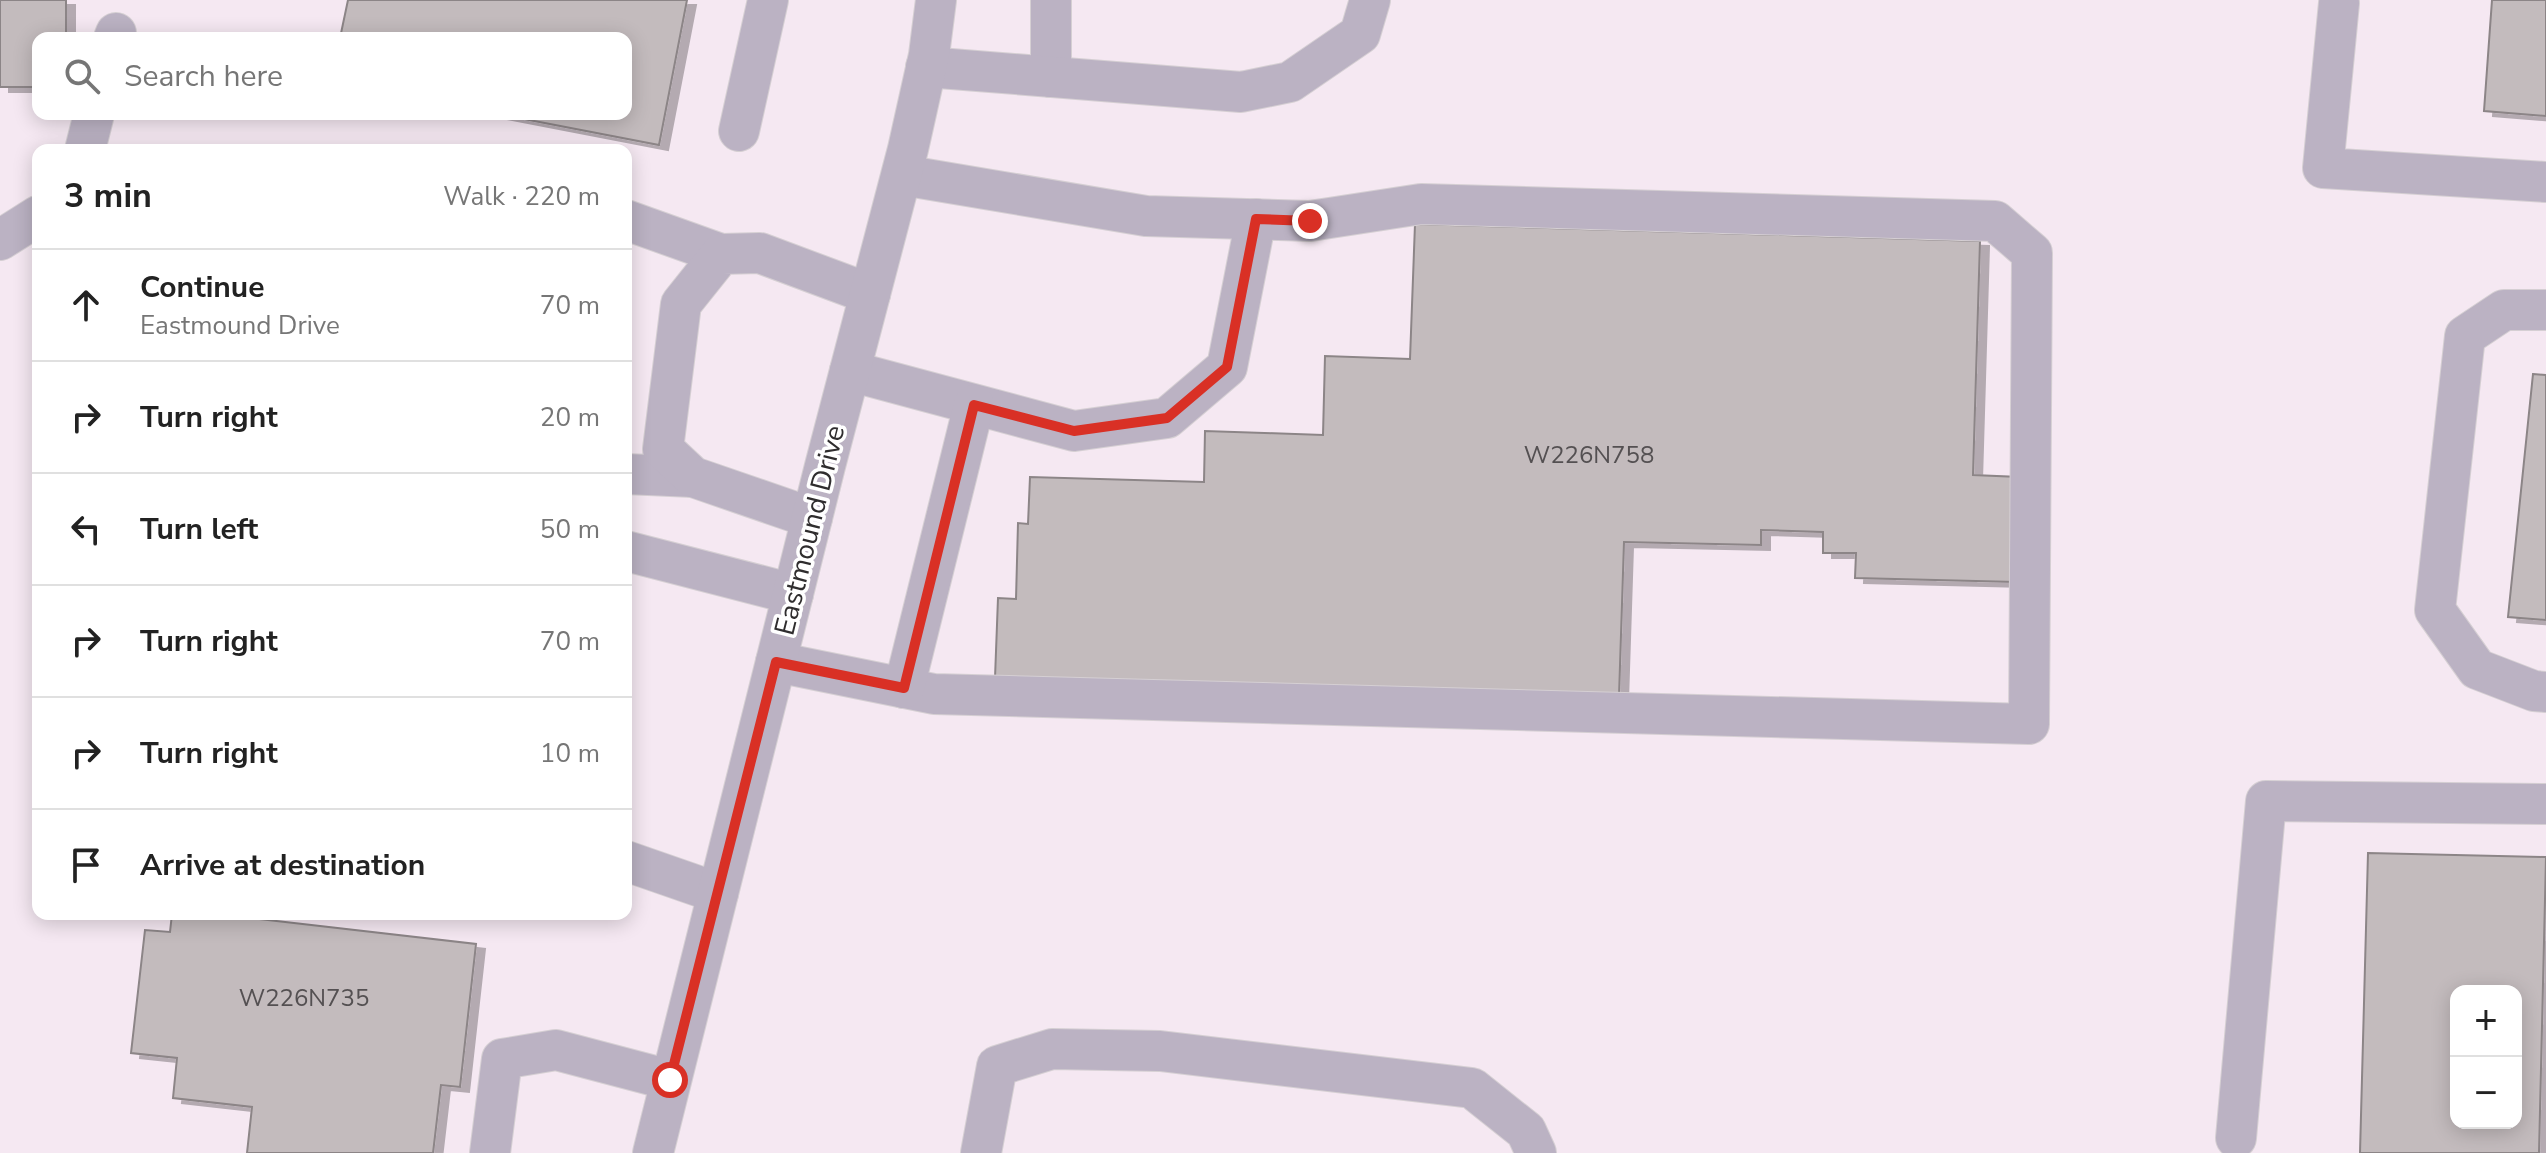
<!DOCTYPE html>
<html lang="en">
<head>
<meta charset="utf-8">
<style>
  body { margin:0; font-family:"Nunito Sans",sans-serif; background:#f6f6f6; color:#222 }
  .controls { position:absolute; right:24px; bottom:24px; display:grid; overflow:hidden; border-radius:16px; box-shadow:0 4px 20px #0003 }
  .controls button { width:72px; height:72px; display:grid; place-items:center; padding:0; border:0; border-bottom:2px solid #e0e0e0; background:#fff; color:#222; font:40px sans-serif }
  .stop { position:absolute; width:24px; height:24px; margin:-18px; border:6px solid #d93025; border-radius:50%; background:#fff }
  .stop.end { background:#d93025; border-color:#fff; box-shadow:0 2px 8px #0008 }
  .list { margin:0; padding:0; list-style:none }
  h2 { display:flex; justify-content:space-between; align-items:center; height:104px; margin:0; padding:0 32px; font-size:34px }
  h2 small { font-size:26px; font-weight:400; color:#767676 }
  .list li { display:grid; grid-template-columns:52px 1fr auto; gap:24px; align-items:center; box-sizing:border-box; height:112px; padding:0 32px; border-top:2px solid #e0e0e0 }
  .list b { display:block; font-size:30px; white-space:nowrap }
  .list p { margin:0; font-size:26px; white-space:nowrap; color:#767676 }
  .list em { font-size:26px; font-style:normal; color:#767676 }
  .icon { flex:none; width:44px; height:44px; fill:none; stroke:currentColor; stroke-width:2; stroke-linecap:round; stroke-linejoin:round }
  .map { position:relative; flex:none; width:2546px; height:1153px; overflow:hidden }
  .search { position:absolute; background:#fff; box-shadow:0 4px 20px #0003; left:32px; top:32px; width:600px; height:88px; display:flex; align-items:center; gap:20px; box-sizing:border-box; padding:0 28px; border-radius:16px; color:#767676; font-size:30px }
  .panel { position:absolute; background:#fff; box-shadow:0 4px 20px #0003; left:32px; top:144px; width:600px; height:776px; border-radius:16px }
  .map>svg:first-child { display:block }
  .built { fill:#f5e8f2; fill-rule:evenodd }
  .building { fill:#c3bbbd; stroke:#8c8587; stroke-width:2; fill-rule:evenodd; filter:url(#shadow) }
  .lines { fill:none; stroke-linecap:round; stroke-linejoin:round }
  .minor-casing { stroke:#d5cfd3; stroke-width:42 }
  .minor { stroke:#bbb2c3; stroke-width:40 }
  .route { stroke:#d93025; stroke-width:10 }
  .labels { text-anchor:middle; stroke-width:7; stroke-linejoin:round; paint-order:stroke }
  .number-label { font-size:24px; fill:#545052 }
  .street-label { font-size:28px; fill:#2f2d2e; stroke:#fff }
</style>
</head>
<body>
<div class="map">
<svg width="2546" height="1153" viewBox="0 0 2546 1153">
  <defs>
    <filter id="shadow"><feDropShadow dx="9" dy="5" stdDeviation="0" flood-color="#0004"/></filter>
  </defs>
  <rect width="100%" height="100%" fill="#f9f3f7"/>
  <path class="built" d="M0,0H2546V1153H0ZM38,38H626V114H38ZM38,150H626V914H38ZM2456,991H2516V1123H2456Z"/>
  <g class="building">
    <polygon points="0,0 66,0 66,38 38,38 38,87 0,87"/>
    <polygon points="348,0 687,0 659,145 498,114 626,114 626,38 340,38"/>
    <polygon points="2492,0 2546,0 2546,116 2484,111"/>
    <polygon points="1415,224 1980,241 1973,475 2020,477 2016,582 1855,578 1856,553 1823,553 1823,532 1761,530 1761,545 1624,542 1619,696 995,678 998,598 1016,599 1018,523 1028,524 1030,477 1204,482 1205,431 1323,435 1325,356 1410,359"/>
    <polygon points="2533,374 2546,375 2546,620 2508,617"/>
    <path d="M2368,853L2546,857L2539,1153H2360ZM2456,991H2516V1123H2456Z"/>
    <polygon points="172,914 216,914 476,944 460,1087 441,1085 433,1153 247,1153 252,1107 173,1098 177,1058 131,1053 145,930 170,932"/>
  </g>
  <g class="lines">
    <g class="minor-casing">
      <g id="minor">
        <polyline points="1051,0 1051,77"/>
        <polyline points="2339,3 2323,168 2546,182"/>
        <polyline points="114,38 116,33"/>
        <polyline points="926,67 1241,92 1290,82 1360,34 1370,0"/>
        <polyline points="739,131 768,0"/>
        <polyline points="85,150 94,114"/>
        <polyline points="626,220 721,254"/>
        <polyline points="0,240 38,216"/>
        <polyline points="2546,310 2504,310 2465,336 2435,610 2477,669 2534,691 2546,692"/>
        <polyline points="850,371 1074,431 1167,418 1227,367 1256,219"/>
        <polyline points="626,474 693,477"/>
        <polyline points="812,518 693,477 663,449 681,304 721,254 760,253 870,294"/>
        <polyline points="626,551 793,594"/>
        <polyline points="776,662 934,694 2029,724 2032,253 1995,221 1421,204 1310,221 1146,216 902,175"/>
        <polyline points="904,688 974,405"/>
        <polyline points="626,861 718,893"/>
        <polyline points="2236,1138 2266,801 2546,804"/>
        <polyline points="490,1153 502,1059 556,1050 670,1080"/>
        <polyline points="653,1153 825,466 908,149 929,55 936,0"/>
        <polyline points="981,1153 997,1066 1052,1049 1160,1051 1472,1088 1526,1131 1536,1153"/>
      </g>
    </g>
    <use href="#minor" class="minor"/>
  </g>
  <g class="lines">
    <polyline class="route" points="670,1080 776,662 904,688 974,405 1074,431 1167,418 1227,367 1256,219 1310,221"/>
  </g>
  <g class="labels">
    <g class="number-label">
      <text x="1589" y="463">W226N758</text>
      <text x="304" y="1006">W226N735</text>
    </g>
    <g class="street-label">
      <text transform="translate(809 530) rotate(-76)" y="10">Eastmound Drive</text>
    </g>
  </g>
</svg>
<div class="controls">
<button>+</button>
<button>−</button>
</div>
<div class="stop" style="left:670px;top:1080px"></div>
<div class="stop end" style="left:1310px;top:221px"></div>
<div class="search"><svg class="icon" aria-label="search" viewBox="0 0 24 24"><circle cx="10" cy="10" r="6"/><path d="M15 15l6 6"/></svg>Search here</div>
<section class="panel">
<h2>3 min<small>Walk · 220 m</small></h2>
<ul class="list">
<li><svg class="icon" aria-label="ahead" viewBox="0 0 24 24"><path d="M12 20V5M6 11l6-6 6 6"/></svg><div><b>Continue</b><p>Eastmound Drive</p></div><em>70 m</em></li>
<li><svg class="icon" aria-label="right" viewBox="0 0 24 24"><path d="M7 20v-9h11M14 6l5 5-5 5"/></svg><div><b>Turn right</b></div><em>20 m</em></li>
<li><svg class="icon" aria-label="left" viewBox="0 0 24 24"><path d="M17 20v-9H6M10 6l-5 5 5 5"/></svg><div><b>Turn left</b></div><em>50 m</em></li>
<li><svg class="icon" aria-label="right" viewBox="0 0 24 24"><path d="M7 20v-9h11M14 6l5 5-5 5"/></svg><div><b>Turn right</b></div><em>70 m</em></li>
<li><svg class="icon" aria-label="right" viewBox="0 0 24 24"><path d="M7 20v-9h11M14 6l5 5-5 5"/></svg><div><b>Turn right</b></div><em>10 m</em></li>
<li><svg class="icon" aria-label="arrive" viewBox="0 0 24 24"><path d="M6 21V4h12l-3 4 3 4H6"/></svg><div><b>Arrive at destination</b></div></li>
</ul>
</section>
</div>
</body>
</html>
